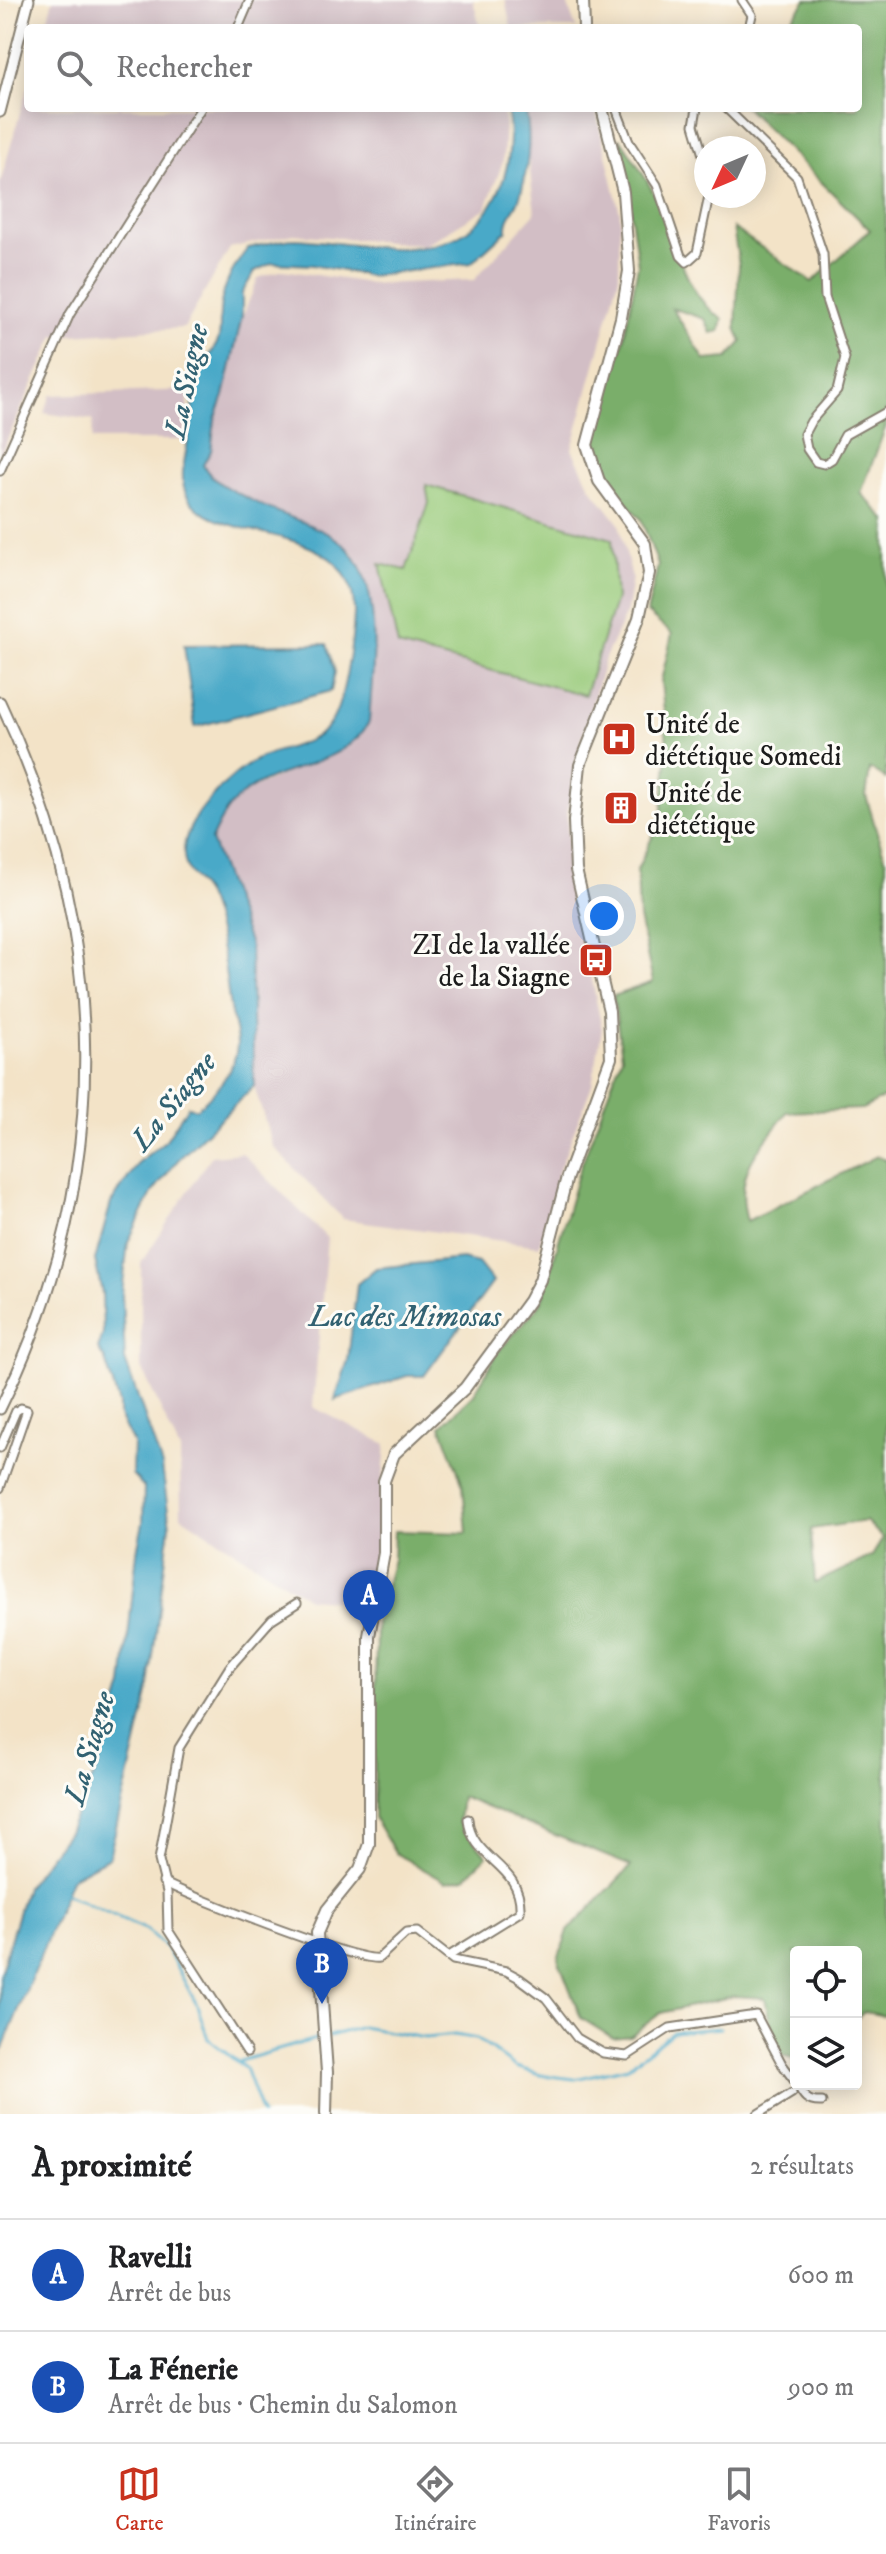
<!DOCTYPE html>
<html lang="fr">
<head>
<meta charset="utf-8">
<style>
  body { margin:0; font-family:"IM FELL DW Pica",serif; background:#f2f2f2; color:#202124 }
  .controls { position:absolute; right:24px; bottom:24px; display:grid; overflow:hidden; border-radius:8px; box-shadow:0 4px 20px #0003 }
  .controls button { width:72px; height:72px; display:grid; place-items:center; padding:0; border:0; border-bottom:2px solid #e0e0e0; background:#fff; color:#202124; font:40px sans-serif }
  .compass { position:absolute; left:694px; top:136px; width:72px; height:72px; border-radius:50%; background:#fff; box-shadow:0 4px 20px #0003; rotate:226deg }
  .you { position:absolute; left:604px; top:916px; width:28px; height:28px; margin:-20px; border:6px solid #fff; border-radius:50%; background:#1a73e8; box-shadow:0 0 0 12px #1a73e833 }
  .badge { display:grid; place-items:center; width:52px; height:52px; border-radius:50%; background:#c8321e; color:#fff; font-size:26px; font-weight:700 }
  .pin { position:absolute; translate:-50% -66px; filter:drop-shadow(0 2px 4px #0008) }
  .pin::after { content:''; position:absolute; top:42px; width:28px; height:24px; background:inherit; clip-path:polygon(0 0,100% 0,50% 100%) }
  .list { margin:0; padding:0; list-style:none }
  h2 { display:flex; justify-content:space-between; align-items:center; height:104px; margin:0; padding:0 32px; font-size:34px }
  h2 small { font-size:26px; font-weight:400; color:#757577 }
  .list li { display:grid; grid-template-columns:52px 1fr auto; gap:24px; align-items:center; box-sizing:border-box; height:112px; padding:0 32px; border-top:2px solid #e0e0e0 }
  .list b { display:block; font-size:30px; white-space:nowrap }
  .list p { margin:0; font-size:26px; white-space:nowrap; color:#757577 }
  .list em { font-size:26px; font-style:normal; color:#757577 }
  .icon { flex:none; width:44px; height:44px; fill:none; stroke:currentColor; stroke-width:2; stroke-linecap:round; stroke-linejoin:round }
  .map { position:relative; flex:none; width:886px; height:2114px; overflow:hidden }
  .search { position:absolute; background:#fff; box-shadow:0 4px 20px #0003; left:24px; right:24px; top:24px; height:88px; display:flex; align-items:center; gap:20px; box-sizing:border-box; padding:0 28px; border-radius:8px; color:#757577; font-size:30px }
  .sheet { height:328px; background:#fff }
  nav { display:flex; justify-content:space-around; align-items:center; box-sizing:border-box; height:112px; border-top:2px solid #e0e0e0; background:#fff; font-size:22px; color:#757577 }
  nav a { display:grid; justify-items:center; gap:4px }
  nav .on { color:#c8321e }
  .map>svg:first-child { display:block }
  .industrial { fill:#d2bec5 }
  .green { fill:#99ca7a; stroke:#5a734b; stroke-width:2 }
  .forest { fill:#7aae6a; stroke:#4b6543; stroke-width:2; fill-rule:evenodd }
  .water { fill:#49a9c8; stroke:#326272; stroke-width:2 }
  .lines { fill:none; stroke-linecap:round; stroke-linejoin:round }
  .stream { stroke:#49a9c8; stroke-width:3 }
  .minor-casing { stroke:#888072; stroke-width:11 }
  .tertiary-casing { stroke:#888072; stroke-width:13 }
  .secondary-casing { stroke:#888072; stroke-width:14 }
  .minor { stroke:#fff; stroke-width:7 }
  .tertiary { stroke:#fff; stroke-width:9 }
  .secondary { stroke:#fff; stroke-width:10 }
  .labels { text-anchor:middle; stroke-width:6; stroke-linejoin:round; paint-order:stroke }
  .poi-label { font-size:28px; fill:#1c1c1c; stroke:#fdfcf7; text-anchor:start }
  .water-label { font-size:30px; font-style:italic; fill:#326272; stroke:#fdfcf7 }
</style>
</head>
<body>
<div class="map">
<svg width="886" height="2114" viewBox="0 0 886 2114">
  <rect width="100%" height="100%" fill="#fdfcf7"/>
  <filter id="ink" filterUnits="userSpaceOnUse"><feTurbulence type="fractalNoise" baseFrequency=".0125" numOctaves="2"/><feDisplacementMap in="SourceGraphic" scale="16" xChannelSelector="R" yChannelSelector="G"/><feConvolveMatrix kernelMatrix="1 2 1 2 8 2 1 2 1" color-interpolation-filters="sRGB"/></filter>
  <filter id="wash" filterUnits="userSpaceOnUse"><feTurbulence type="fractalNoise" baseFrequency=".006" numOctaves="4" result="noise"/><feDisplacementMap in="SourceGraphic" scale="32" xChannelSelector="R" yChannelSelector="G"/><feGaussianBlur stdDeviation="1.8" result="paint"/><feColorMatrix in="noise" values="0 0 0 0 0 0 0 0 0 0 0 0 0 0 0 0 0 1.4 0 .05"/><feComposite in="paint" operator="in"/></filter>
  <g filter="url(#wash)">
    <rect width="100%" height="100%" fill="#f3e3c7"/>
    <g class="industrial">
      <polygon points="53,0 473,0 480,28 45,28"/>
      <polygon points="505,0 566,0 576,28 511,28"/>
      <polygon points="28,85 28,108 501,108 505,119 503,162 486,208 425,245 293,234 230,248 184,328 55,336 0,455 0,183"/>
      <polygon points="522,108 595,108 620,213 619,277 572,449 590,486 619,524 632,577 627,611 605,658 577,757 567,814 569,867 602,1029 592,1085 559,1170 539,1246 343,1219 273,1146 254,1086 250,945 211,840 225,810 248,790 316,760 369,722 373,641 369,587 352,551 211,479 190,449 258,278 283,270 375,284 474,280 535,213"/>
      <polygon points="189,390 184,440 92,440 93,420 44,413 51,395"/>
      <polygon points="242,1153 327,1238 313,1407 386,1444 374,1582 355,1602 308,1598 181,1516 180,1451 141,1367 141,1263 211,1156"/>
    </g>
    <polygon class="green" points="426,485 612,539 616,599 585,695 398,646 380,564 406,570 429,503"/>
    <path class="forest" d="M806,0H886V426L861,493L886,520V779L870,769L866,796L886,862V1097L862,1109L787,1112C759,1151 733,1170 747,1221L877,1156L886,1160V2016L864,2012L856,2019V1952H796V2059L776,2053L765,1998L734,1996L661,2013L630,2036L613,2038L581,2018L558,1959L568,1931L631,1866L461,1797L458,1822L487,1856L465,1878L446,1882L395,1853L374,1818L376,1621L393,1559L394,1531L467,1533L463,1485L441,1426L474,1394L498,1352L541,1303L578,1174L622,1056L613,996L653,982L639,918L637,870L661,818L668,754L661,681L672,634L647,613L658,565L641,519L604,478L593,443L624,339L638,265L620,138C635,161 650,183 661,208C680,247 683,295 723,319L720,331L711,333L705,319L672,308L705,360L728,358L742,342L736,328L739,265L733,228L812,282L870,230L746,108H858V28H785ZM866,1521L883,1538L872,1556L815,1583L811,1529Z"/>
    <g class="water">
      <path d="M506,108H525C532,135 528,175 518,202C513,213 506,218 507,230L471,263L370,276L312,265L272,263L255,271L242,293V316L224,396L215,420L211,451L203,465C214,484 232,490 251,500C278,515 309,521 335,538C388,572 372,668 369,722C346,765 283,765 247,791C228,804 220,820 211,840L250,945L254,1086L178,1160L152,1193L128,1242L122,1294L125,1360L162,1466L170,1526L148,1694L109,1857L72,1877L0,2056V1974L26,1887L68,1832L101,1760L123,1686L137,1551L143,1523L144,1487L132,1474L133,1443L119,1416V1404L105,1360L98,1349L103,1333L102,1293L95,1260L111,1203L139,1162L166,1140L188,1106L196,1109C214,1094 237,1069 237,1044C237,1032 232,1020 230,1008C225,971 222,937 209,902C203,885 184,874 184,854C182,820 231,772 260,758C284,746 311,747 329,725C344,707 353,639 354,614C357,510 202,553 184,488C180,471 187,451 189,434C192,417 193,397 197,380C201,367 211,355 217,343C222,334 219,323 220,313C221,288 233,267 248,248C263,245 281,239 296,239C370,243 465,276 501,186C510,163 513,132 506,108Z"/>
      <polygon points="327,644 335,672 331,691 195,727 184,645"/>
      <polygon points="462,1259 478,1263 493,1282 424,1376 407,1376 335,1400 348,1360 357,1284 376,1268"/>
    </g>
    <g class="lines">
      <g class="stream">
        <polyline points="63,1893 147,1930 167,1949 197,2005 208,2039 245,2068 262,2114"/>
        <polyline points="329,2036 362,2027 425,2038 455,2035 477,2039 516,2067 541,2075 575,2079 628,2067 672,2032 720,2028"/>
        <polyline points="240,2061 319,2038"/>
      </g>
    </g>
  </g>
  <g filter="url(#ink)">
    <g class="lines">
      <g class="minor-casing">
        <g id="minor">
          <polyline points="742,0 752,15 749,28"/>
          <polyline points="238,28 250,0"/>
          <polyline points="616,108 629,142 657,185 681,256 687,262 697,253 709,196"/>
          <polyline points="697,108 694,125 706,165"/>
          <polyline points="726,108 797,177 823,254 825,297 845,358 837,391 811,421 804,434 807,449 816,462 824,464 832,459 845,435 886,412"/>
          <polyline points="0,471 70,314 201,108"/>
          <polyline points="0,1448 16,1411 21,1408 27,1410 0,1488"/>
          <path d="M163,1882C191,1897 357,1962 379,1958L406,1933L417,1932L453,1960L506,1971L519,1978L546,1998L577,2038L603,2053L627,2056L670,2028L756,2015L782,2064L796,2083"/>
          <path d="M449,1956L520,1912C523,1864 471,1861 468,1819"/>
          <polyline points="247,2052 168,1930 167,1892 159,1860 179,1748 229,1668 272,1619 297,1603"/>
          <path d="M797,2084C803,2096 807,2103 822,2102"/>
          <polyline points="758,2114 792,2093"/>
        </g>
      </g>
      <g class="tertiary-casing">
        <g id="tertiary">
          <polyline points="0,112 29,0"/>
          <path d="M0,702C111,935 115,1176 0,1409"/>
        </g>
      </g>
      <g class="secondary-casing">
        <g id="secondary">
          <polyline points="583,0 584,28"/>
          <polyline points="326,2114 327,2072 317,1933 327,1910 360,1869 369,1844 369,1636 384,1553 384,1481 394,1454 465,1388 529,1301 540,1280 567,1177 611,1058 609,1011 576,870 574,821 580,765 639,618 649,573 645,544 599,481 587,445 621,318 629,271 623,192 602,108"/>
        </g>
      </g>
      <use href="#minor" class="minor"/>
      <use href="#tertiary" class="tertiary"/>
      <use href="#secondary" class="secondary"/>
    </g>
  </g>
  <defs>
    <g id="hospital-square" transform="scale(1.8)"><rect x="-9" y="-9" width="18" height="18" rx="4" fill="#c8321e" stroke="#fdfcf7"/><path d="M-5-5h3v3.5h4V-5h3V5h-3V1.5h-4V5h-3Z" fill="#fff"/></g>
    <g id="building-square" transform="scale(1.8)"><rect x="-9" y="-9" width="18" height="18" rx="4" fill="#c8321e" stroke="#fdfcf7"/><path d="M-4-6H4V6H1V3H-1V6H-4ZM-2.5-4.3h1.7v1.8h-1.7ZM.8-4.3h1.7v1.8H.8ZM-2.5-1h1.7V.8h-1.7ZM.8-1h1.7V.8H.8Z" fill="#fff"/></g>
    <g id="bus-square" transform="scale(1.8)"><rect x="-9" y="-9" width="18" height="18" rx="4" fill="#c8321e" stroke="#fdfcf7"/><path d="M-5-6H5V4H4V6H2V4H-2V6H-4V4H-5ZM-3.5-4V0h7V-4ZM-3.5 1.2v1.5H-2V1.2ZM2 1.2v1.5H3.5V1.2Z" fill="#fff"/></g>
  </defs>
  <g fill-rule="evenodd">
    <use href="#hospital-square" x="619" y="739"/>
    <use href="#building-square" x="621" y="808"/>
    <use href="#bus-square" x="596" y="960"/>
  </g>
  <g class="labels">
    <g class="poi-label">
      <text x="645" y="733">Unité de<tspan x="645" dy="32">diététique Somedi</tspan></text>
      <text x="647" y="802">Unité de<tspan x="647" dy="32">diététique</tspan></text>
      <text x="570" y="954" text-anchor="end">ZI de la vallée<tspan x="570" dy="32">de la Siagne</tspan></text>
    </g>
    <g class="water-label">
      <text transform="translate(186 381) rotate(-78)" y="10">La Siagne</text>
      <text transform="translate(173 1101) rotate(-51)" y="10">La Siagne</text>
      <text x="405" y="1326">Lac des Mimosas</text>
      <text transform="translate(89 1748) rotate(-74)" y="10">La Siagne</text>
    </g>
  </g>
</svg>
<div class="controls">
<button><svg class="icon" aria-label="locate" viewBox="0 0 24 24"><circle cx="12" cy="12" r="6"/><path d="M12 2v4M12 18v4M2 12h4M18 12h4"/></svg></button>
<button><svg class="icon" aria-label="layers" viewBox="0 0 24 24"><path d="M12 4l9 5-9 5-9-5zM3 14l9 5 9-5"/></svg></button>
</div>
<svg class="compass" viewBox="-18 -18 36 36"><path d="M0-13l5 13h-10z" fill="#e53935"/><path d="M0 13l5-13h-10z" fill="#757577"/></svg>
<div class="you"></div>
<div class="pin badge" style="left:369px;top:1636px;background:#1a4fb4">A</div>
<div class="pin badge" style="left:322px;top:2004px;background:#1a4fb4">B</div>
<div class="search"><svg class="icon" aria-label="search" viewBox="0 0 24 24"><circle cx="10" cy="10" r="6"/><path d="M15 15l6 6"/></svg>Rechercher</div>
</div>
<section class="sheet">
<h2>À proximité<small>2 résultats</small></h2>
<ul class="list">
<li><span class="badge" style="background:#1a4fb4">A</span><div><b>Ravelli</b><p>Arrêt de bus</p></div><em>600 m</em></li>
<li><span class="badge" style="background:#1a4fb4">B</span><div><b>La Fénerie</b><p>Arrêt de bus · Chemin du Salomon</p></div><em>900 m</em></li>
</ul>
</section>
<nav>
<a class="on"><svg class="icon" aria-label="map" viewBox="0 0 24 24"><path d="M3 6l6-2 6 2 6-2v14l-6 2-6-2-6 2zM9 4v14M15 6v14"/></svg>Carte</a>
<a><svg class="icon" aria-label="directions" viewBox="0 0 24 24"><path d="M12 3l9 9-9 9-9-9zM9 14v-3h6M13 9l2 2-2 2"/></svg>Itinéraire</a>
<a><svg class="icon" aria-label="saved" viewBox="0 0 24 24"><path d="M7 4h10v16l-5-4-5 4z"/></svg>Favoris</a>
</nav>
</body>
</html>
